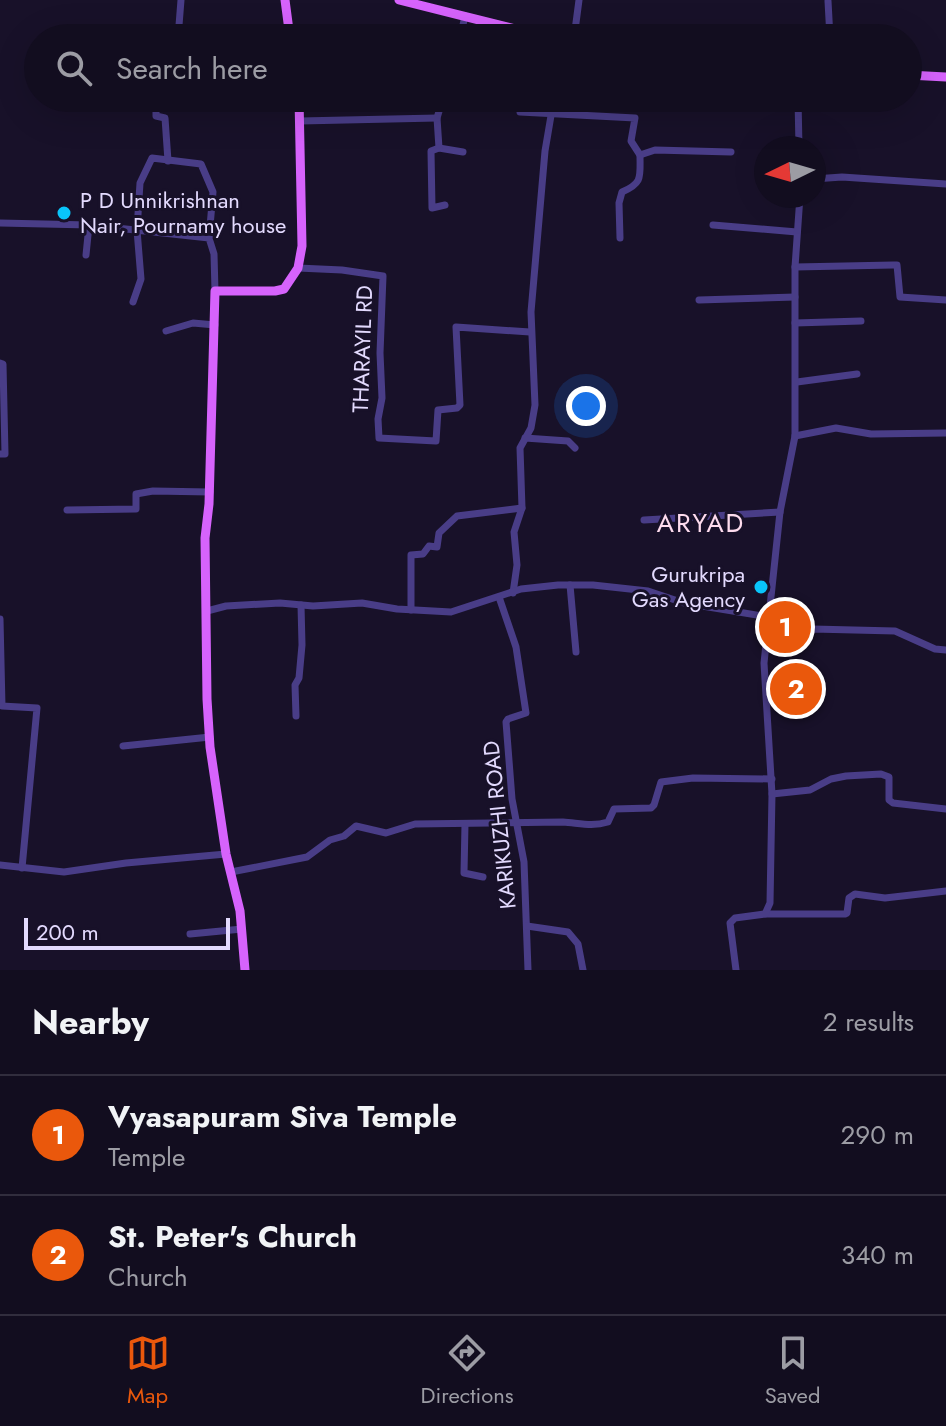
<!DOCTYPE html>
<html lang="en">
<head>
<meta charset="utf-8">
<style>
  body { margin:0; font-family:Jost,sans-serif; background:#1f1b2c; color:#f1f3f6 }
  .compass { position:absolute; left:754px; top:136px; width:72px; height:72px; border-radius:50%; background:#120d1f; box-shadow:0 8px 32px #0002; rotate:265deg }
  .scale { position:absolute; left:24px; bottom:20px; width:206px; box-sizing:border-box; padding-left:8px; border:4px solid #e3dafe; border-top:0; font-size:22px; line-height:28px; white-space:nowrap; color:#e3dafe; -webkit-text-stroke:6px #181129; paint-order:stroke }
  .you { position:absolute; left:586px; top:406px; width:28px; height:28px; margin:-20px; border:6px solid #fff; border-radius:50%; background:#1a73e8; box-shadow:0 0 0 12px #1a73e833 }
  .badge { display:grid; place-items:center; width:52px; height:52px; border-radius:50%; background:#ea580c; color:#fff; font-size:26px; font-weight:700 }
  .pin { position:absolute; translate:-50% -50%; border:4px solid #fff; box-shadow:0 2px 8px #0006 }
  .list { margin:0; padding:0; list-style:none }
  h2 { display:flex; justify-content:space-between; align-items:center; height:104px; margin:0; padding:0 32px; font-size:34px }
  h2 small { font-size:26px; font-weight:400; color:#9c9ca4 }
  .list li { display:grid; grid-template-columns:52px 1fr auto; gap:24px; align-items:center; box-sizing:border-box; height:120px; padding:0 32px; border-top:2px solid #312d3d }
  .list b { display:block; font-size:30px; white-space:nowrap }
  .list p { margin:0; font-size:26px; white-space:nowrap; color:#9c9ca4 }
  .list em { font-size:26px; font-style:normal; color:#9c9ca4 }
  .icon { flex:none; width:44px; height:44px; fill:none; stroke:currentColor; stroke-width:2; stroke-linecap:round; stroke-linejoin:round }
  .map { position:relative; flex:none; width:946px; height:970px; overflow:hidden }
  .search { position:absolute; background:#120d1f; box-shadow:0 8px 32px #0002; left:24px; right:24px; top:24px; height:88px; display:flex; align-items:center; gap:20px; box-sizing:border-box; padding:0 28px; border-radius:44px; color:#9c9ca4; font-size:30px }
  .sheet { height:344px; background:#120d1f }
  nav { display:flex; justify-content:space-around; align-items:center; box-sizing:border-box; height:112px; border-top:2px solid #312d3d; background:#120d1f; font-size:22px; color:#9c9ca4 }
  nav a { display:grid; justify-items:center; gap:4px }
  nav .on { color:#ea580c }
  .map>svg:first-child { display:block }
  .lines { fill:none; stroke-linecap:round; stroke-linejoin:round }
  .minor { stroke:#493d87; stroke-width:7 }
  .major { stroke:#d663fc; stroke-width:9 }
  .poi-dot { fill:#09c5fb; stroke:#181129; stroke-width:3 }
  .labels { text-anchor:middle; stroke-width:6; stroke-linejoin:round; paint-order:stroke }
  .poi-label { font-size:22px; fill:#e3dafe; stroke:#181129; text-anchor:start }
  .street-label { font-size:22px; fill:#e3dafe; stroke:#181129 }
  .quarter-label { font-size:26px; letter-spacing:2px; fill:#fedcee; stroke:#181129 }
</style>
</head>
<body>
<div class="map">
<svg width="946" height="970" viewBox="0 0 946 970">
  <rect width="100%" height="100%" fill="#181129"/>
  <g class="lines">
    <g class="minor">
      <polyline points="828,1 830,38"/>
      <polyline points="178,38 181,0"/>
      <polyline points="460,38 465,16"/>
      <polyline points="574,38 579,0"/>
      <polyline points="156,98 156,116 165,118 168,161"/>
      <polyline points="443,98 437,118 439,148 463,152"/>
      <polyline points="798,98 799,148"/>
      <polyline points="520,112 635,118 631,141 640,155 655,150 731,152"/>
      <polyline points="300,121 437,118"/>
      <polyline points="439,148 431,151 432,208 445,205"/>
      <polyline points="814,179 842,177 946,184"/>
      <polyline points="0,223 89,225 209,238 214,254 215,291"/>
      <polyline points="713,225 797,232"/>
      <path d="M620,238L619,203L622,192C643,183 640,177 640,155"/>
      <polyline points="86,255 89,225"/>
      <polyline points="795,267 893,265 897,265 900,297 946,300"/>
      <polyline points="298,268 342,270 383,276 380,353 382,398 378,419 379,438 436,441 438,410 457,408 460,405 456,327 530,332"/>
      <polyline points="699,300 795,297"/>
      <polyline points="133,302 141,279 137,230 140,183 152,158 201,164 213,192 209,238"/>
      <polyline points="795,323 861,321"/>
      <polyline points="166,331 193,323 215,325"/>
      <polyline points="0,363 3,364 5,454 0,454"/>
      <polyline points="797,382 857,374"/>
      <polyline points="795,436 836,428 871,434 946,433"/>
      <polyline points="525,438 568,441 575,448"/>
      <polyline points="67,510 136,509 136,494 153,491 210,492"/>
      <polyline points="644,520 780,512"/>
      <polyline points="570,585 576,652"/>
      <polyline points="513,593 517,565 514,532 522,508 520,448 531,428 535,405 531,312 545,151 554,98"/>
      <polyline points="499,597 516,647 526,713 508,719 506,722 512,799 524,862 528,970"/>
      <polyline points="411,610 411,555 423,554 429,546 437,547 439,533 457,516 522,508"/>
      <polyline points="207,611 226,606 280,603 313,606 362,603 397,609 451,612 521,589 558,585 593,585 648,591 684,603 769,617"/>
      <polyline points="0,619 2,706 37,708 22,868"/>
      <polyline points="766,638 813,629 895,631 935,649 946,650"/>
      <polyline points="296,716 295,685 299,678 302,645 301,605"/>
      <polyline points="123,746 210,737"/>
      <polyline points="772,794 810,790 831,779 846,776 881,774 889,777 889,800 893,803 946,809"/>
      <polyline points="465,824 464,873 483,877"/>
      <polyline points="0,865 64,872 126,863 226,854"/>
      <path d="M231,872L307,857L330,840L344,836L356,826L386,833L415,824L563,822C579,823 592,827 608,822L614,809L651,808L654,805L661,782L693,778L772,779"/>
      <polyline points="766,914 845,914 847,913 849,898 855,894 885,898 946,891"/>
      <polyline points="527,926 568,932 578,944 583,970"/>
      <polyline points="190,934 242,929"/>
      <polyline points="736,970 730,923 735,918 765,914 770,903 772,794 764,663 780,512 795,436 795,267 800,196"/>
    </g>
    <g class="major">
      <polyline points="285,0 290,38"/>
      <polyline points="399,0 551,38"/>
      <polyline points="908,75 946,77"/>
      <polyline points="245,970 240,911 226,854 210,747 207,699 205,538 209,504 215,291 275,291 284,289 298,268 302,246 299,98"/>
    </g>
  </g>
  <g class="poi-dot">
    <circle cx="64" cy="213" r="8"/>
    <circle cx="761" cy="587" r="8"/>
  </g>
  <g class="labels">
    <g class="poi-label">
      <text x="80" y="208">P D Unnikrishnan<tspan x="80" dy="25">Nair, Pournamy house</tspan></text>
      <text x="745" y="582" text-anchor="end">Gurukripa<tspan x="745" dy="25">Gas Agency</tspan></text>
    </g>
    <g class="street-label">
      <text transform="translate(362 349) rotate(-88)" y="8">THARAYIL RD</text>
      <text transform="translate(499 825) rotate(-96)" y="8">KARIKUZHI ROAD</text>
    </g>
    <g class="quarter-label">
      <text x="701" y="532">ARYAD</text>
    </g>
  </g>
</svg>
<svg class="compass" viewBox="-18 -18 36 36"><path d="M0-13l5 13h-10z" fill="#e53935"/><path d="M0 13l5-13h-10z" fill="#9c9ca4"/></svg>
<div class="scale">200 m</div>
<div class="you"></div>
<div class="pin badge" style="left:785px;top:627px">1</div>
<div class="pin badge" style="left:796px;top:689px">2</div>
<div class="search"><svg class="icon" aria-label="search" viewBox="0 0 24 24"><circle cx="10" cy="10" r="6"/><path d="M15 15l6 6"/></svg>Search here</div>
</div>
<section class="sheet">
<h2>Nearby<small>2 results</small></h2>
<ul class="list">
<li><span class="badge">1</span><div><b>Vyasapuram Siva Temple</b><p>Temple</p></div><em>290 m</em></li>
<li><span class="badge">2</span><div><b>St. Peter's Church</b><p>Church</p></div><em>340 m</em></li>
</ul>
</section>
<nav>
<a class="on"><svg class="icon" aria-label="map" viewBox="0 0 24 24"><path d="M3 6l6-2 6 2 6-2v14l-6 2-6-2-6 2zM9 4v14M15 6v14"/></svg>Map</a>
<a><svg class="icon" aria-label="directions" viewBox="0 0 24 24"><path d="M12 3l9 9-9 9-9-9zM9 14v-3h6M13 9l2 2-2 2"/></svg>Directions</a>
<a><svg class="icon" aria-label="saved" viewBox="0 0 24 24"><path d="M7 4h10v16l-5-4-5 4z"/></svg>Saved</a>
</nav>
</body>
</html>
